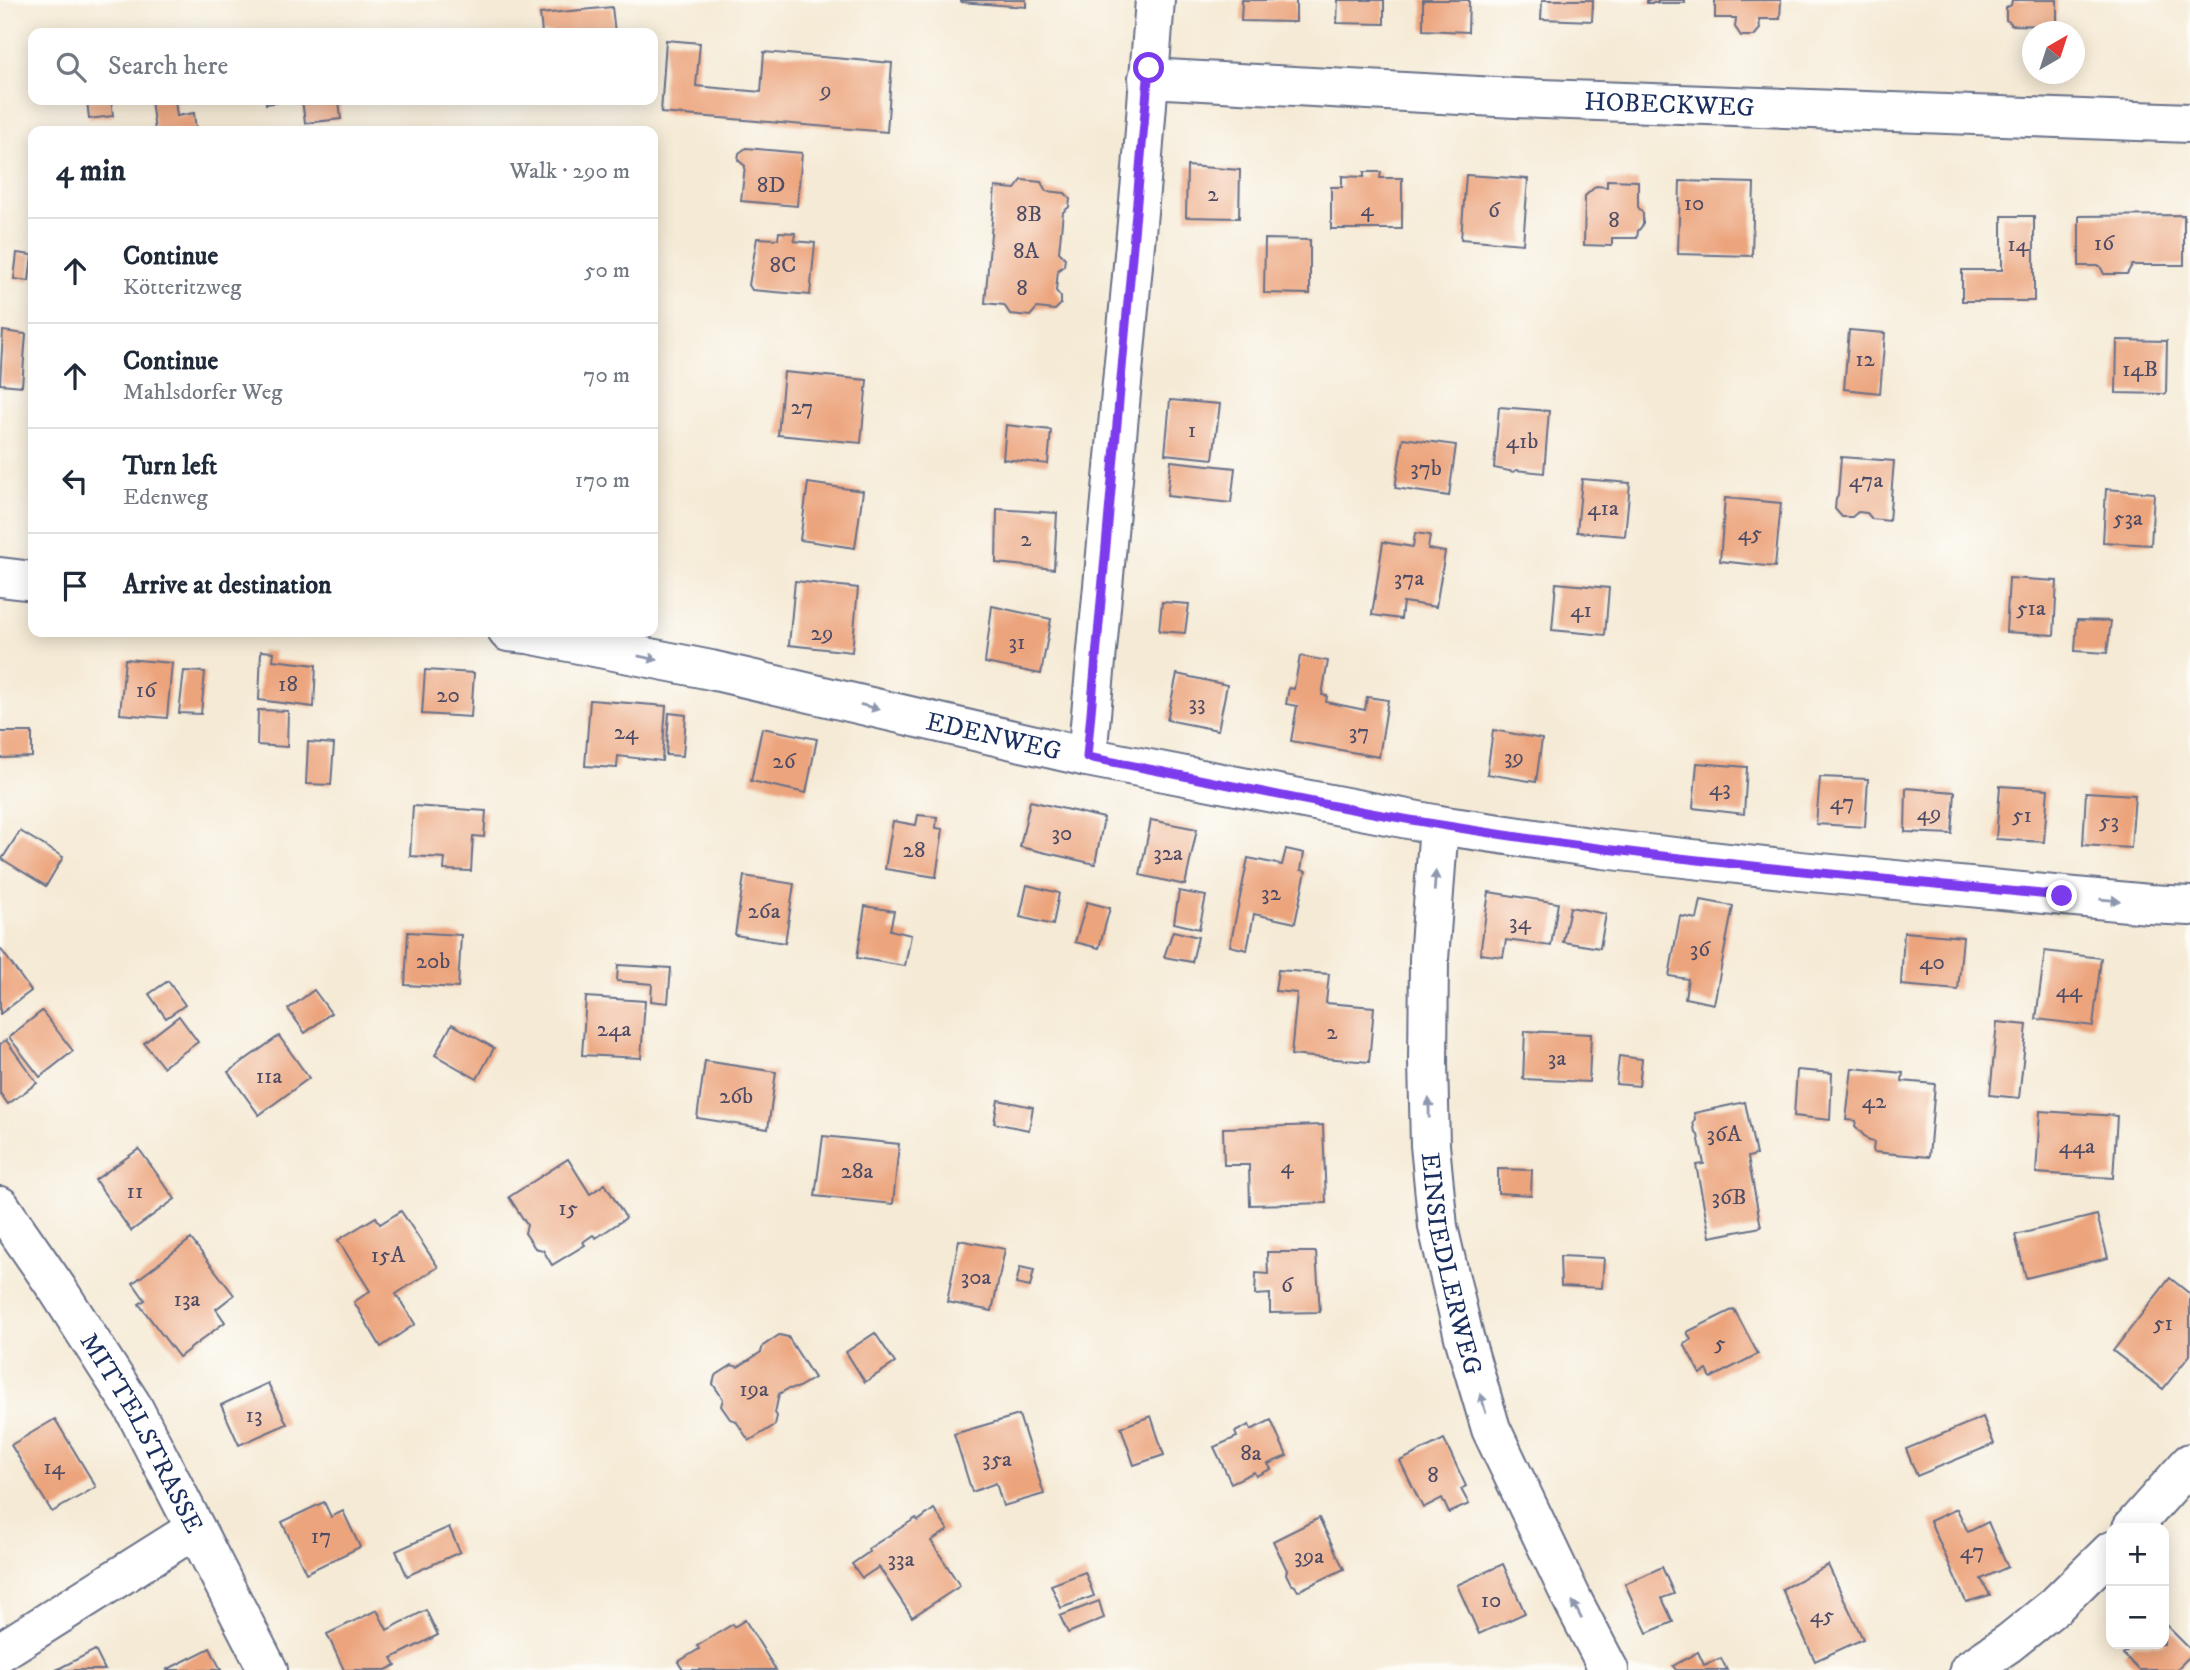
<!DOCTYPE html>
<html lang="en">
<head>
<meta charset="utf-8">
<style>
  body { margin:0; font-family:"IM FELL DW Pica",serif; background:#f6f6f7; color:#1f2937 }
  .controls { position:absolute; right:21px; bottom:21px; display:grid; overflow:hidden; border-radius:14px; box-shadow:0 4px 18px #0003 }
  .controls button { width:63px; height:63px; display:grid; place-items:center; padding:0; border:0; border-bottom:2px solid #e0e1e3; background:#fff; color:#1f2937; font:35px sans-serif }
  .compass { position:absolute; left:2022px; top:21px; width:63px; height:63px; border-radius:50%; background:#fff; box-shadow:0 4px 18px #0003; rotate:39deg }
  .stop { position:absolute; width:21px; height:21px; margin:-16px; border:5px solid #7c3aed; border-radius:50%; background:#fff }
  .stop.end { background:#7c3aed; border-color:#fff; box-shadow:0 2px 7px #0008 }
  .list { margin:0; padding:0; list-style:none }
  h2 { display:flex; justify-content:space-between; align-items:center; height:91px; margin:0; padding:0 28px; font-size:30px }
  h2 small { font-size:23px; font-weight:400; color:#747a83 }
  .list li { display:grid; grid-template-columns:46px 1fr auto; gap:21px; align-items:center; box-sizing:border-box; height:105px; padding:0 28px; border-top:2px solid #e0e1e3 }
  .list b { display:block; font-size:26px; white-space:nowrap }
  .list p { margin:0; font-size:23px; white-space:nowrap; color:#747a83 }
  .list em { font-size:23px; font-style:normal; color:#747a83 }
  .icon { flex:none; width:38px; height:38px; fill:none; stroke:currentColor; stroke-width:2; stroke-linecap:round; stroke-linejoin:round }
  .map { position:relative; flex:none; width:2190px; height:1670px; overflow:hidden }
  .search { position:absolute; background:#fff; box-shadow:0 4px 18px #0003; left:28px; top:28px; width:630px; height:77px; display:flex; align-items:center; gap:18px; box-sizing:border-box; padding:0 24px; border-radius:14px; color:#747a83; font-size:26px }
  .panel { position:absolute; background:#fff; box-shadow:0 4px 18px #0003; left:28px; top:126px; width:630px; height:511px; border-radius:14px }
  .map>svg:first-child { display:block }
  .building { fill:#eca47d }
  .lines { fill:none; stroke-linecap:round; stroke-linejoin:round }
  .minor-casing { stroke:#677088; stroke-width:42 }
  .minor { stroke:#fff; stroke-width:38 }
  .oneway { fill:#8d97ae }
  .route { stroke:#7c3aed; stroke-width:9 }
  .labels { text-anchor:middle; stroke-width:5; stroke-linejoin:round; paint-order:stroke }
  .number-label { font-size:23px; fill:#4f4c66 }
  .street-label { font-size:26px; fill:#1b2f5e; stroke:#fdfcf7 }
</style>
</head>
<body>
<div class="map">
<svg width="2190" height="1670" viewBox="0 0 2190 1670">
  <rect width="100%" height="100%" fill="#fdfcf7"/>
  <filter id="ink" filterUnits="userSpaceOnUse"><feTurbulence type="fractalNoise" baseFrequency=".0143" numOctaves="2"/><feDisplacementMap in="SourceGraphic" scale="14" xChannelSelector="R" yChannelSelector="G"/><feConvolveMatrix kernelMatrix="1 2 1 2 8 2 1 2 1" color-interpolation-filters="sRGB"/></filter>
  <filter id="wash" filterUnits="userSpaceOnUse"><feTurbulence type="fractalNoise" baseFrequency=".00686" numOctaves="4" result="noise"/><feDisplacementMap in="SourceGraphic" scale="28" xChannelSelector="R" yChannelSelector="G"/><feGaussianBlur stdDeviation="1.57" result="paint"/><feColorMatrix in="noise" values="0 0 0 0 0 0 0 0 0 0 0 0 0 0 0 0 0 1.4 0 .05"/><feComposite in="paint" operator="in"/></filter>
  <g filter="url(#wash)">
    <rect width="100%" height="100%" fill="#f5ead5"/>
    <g id="blocks">
      <g class="building">
        <polygon points="961,0 1026,0 1026,7 961,2"/>
        <polygon points="1242,0 1296,0 1296,22 1241,21"/>
        <polygon points="1338,0 1384,0 1384,24 1337,23"/>
        <polygon points="1423,0 1469,0 1468,32 1423,30"/>
        <polygon points="1542,0 1593,0 1592,21 1541,19"/>
        <rect x="1647" y="0" width="38" height="3"/>
        <polygon points="1715,0 1781,0 1780,19 1759,19 1760,29 1754,36 1741,36 1735,27 1736,18 1715,18"/>
        <polygon points="2012,0 2057,0 2057,26 2011,25 2011,23 2006,20 2006,8 2011,5"/>
        <polygon points="612,7 615,33 542,33 540,14"/>
        <polygon points="666,40 700,43 696,86 761,92 764,52 892,63 887,132 661,113"/>
        <polygon points="87,100 111,100 113,116 89,119"/>
        <polygon points="151,100 175,100 177,116 194,113 196,131 155,131"/>
        <polygon points="266,100 287,100 287,101 266,104"/>
        <polygon points="302,100 339,100 341,119 305,123"/>
        <polygon points="746,148 802,153 797,206 741,201 745,166 738,160 739,153"/>
        <polygon points="1187,166 1240,170 1239,218 1186,217"/>
        <polygon points="1364,172 1381,172 1380,178 1402,178 1402,229 1331,229 1331,187 1342,187 1342,176 1364,177"/>
        <polygon points="1466,175 1528,179 1523,244 1461,239"/>
        <polygon points="1022,180 1041,182 1046,191 1065,193 1070,199 1069,207 1063,212 1059,252 1065,258 1064,266 1058,270 1056,291 1061,297 1061,304 1055,310 1037,308 1030,316 1010,314 1004,305 985,303 995,187 1015,189"/>
        <polygon points="1607,180 1638,181 1638,207 1643,213 1643,225 1638,231 1637,238 1612,238 1612,246 1584,245 1585,196 1596,186 1607,187"/>
        <polygon points="1680,181 1754,183 1752,256 1678,254"/>
        <polygon points="2184,215 2184,265 2132,265 2127,274 2104,274 2100,266 2079,266 2079,216"/>
        <polygon points="2002,216 2034,216 2034,301 1962,301 1962,270 2002,270"/>
        <polygon points="779,232 795,233 794,241 815,243 810,295 752,290 749,285 757,238 778,239"/>
        <polygon points="1265,239 1310,240 1310,294 1264,293"/>
        <polygon points="17,253 32,255 29,281 14,279"/>
        <polygon points="1849,330 1885,333 1880,393 1844,389"/>
        <polygon points="3,331 26,334 22,386 0,384"/>
        <polygon points="2117,340 2167,341 2166,394 2116,393"/>
        <polygon points="784,372 867,380 861,443 778,435"/>
        <polygon points="1170,400 1220,404 1213,459 1165,454"/>
        <polygon points="1499,407 1549,411 1544,473 1516,470 1514,472 1494,468"/>
        <polygon points="1006,425 1051,430 1048,464 1003,459"/>
        <polygon points="1403,438 1456,445 1449,496 1395,488"/>
        <polygon points="1841,457 1894,461 1889,521 1872,519 1867,513 1858,512 1852,517 1842,517 1835,509 1836,499 1838,496"/>
        <polygon points="1171,461 1235,468 1231,503 1167,496"/>
        <polygon points="1582,479 1630,483 1625,536 1577,532"/>
        <polygon points="808,483 863,491 855,548 800,540"/>
        <polygon points="2106,489 2154,493 2151,545 2103,542"/>
        <polygon points="1725,498 1781,503 1775,567 1720,561"/>
        <polygon points="997,509 1057,513 1054,569 996,563"/>
        <polygon points="1415,533 1430,535 1428,549 1445,552 1436,607 1403,602 1401,619 1372,615 1383,542 1413,547"/>
        <polygon points="2009,578 2057,581 2054,635 2006,632"/>
        <polygon points="795,581 858,588 852,652 789,645"/>
        <polygon points="1556,583 1609,588 1605,635 1552,630"/>
        <polygon points="1162,602 1189,604 1185,633 1159,631"/>
        <polygon points="992,606 1051,619 1041,674 985,663"/>
        <polygon points="2077,620 2111,621 2107,653 2075,651"/>
        <polygon points="261,651 274,652 273,660 316,665 314,707 259,700"/>
        <polygon points="1300,656 1328,661 1322,695 1327,696 1326,702 1365,710 1367,697 1388,700 1379,757 1291,741 1297,706 1286,704 1289,688 1294,689"/>
        <polygon points="125,659 172,663 167,718 120,714"/>
        <polygon points="425,670 474,673 471,717 422,714"/>
        <polygon points="184,671 205,672 201,714 179,713"/>
        <polygon points="1177,674 1227,685 1218,730 1167,720"/>
        <polygon points="590,700 666,706 662,761 618,756 617,768 585,766"/>
        <polygon points="258,710 288,711 287,747 257,745"/>
        <polygon points="669,713 686,715 683,756 666,755"/>
        <polygon points="762,728 817,739 806,793 751,781"/>
        <polygon points="1493,730 1542,739 1536,782 1487,774"/>
        <polygon points="0,732 32,732 32,757 0,758"/>
        <polygon points="308,742 334,744 331,785 306,784"/>
        <polygon points="1697,763 1747,767 1744,814 1693,808"/>
        <polygon points="1820,777 1868,779 1865,827 1816,824"/>
        <polygon points="2000,786 2048,789 2044,842 1996,839"/>
        <polygon points="1906,788 1955,792 1952,834 1905,832"/>
        <polygon points="2086,792 2135,795 2131,848 2083,845"/>
        <polygon points="1030,801 1104,818 1095,864 1020,847"/>
        <polygon points="413,806 486,811 484,837 473,836 471,871 444,870 445,858 410,856"/>
        <polygon points="918,815 937,817 936,828 943,829 936,877 885,869 893,821 916,825"/>
        <polygon points="1151,820 1197,829 1185,885 1140,875"/>
        <polygon points="20,831 63,857 46,886 2,859"/>
        <polygon points="1286,849 1304,853 1301,870 1306,871 1295,923 1254,914 1247,950 1230,946 1248,858 1282,865"/>
        <polygon points="744,876 794,884 785,943 735,935"/>
        <polygon points="1027,885 1059,893 1053,925 1020,917"/>
        <polygon points="1179,891 1206,896 1199,929 1174,923"/>
        <polygon points="1489,892 1558,903 1551,946 1506,940 1503,957 1480,954"/>
        <polygon points="1701,900 1733,906 1714,1004 1685,998 1688,979 1669,976 1680,916 1697,919"/>
        <polygon points="1087,902 1110,908 1099,948 1075,942"/>
        <polygon points="865,906 894,911 890,930 911,935 905,966 857,958"/>
        <polygon points="1570,907 1606,914 1600,948 1563,942"/>
        <polygon points="1173,931 1198,937 1192,962 1164,957"/>
        <polygon points="408,932 461,935 458,988 405,985"/>
        <polygon points="1904,932 1963,937 1958,990 1901,985"/>
        <polygon points="0,948 31,991 0,1014"/>
        <polygon points="2045,951 2101,958 2093,1026 2036,1019"/>
        <polygon points="618,965 671,968 668,1003 651,1001 652,984 617,981"/>
        <polygon points="1278,970 1329,974 1326,1003 1374,1007 1369,1062 1291,1055 1297,993 1275,991"/>
        <polygon points="168,981 185,1005 166,1018 149,994"/>
        <polygon points="314,990 331,1013 305,1033 288,1009"/>
        <polygon points="586,997 645,1001 641,1058 582,1055"/>
        <polygon points="42,1011 73,1051 40,1077 9,1037"/>
        <polygon points="179,1016 198,1042 163,1067 144,1043"/>
        <polygon points="1997,1022 2027,1025 2019,1098 1990,1095"/>
        <polygon points="452,1024 494,1048 477,1079 435,1055"/>
        <polygon points="1525,1031 1591,1034 1589,1082 1523,1079"/>
        <polygon points="279,1036 309,1078 259,1115 228,1072"/>
        <polygon points="6,1040 37,1083 8,1104 0,1093 0,1044"/>
        <polygon points="1619,1056 1642,1059 1639,1086 1616,1084"/>
        <polygon points="705,1061 776,1072 768,1129 697,1118"/>
        <polygon points="1852,1068 1903,1073 1902,1081 1935,1084 1929,1157 1873,1152 1874,1142 1869,1141 1855,1126 1856,1121 1846,1120"/>
        <polygon points="1797,1070 1832,1073 1830,1120 1794,1116"/>
        <polygon points="998,1100 1033,1107 1029,1130 994,1123"/>
        <polygon points="1745,1102 1756,1155 1748,1157 1761,1227 1710,1237 1696,1165 1704,1164 1698,1135 1695,1132 1693,1122 1695,1119 1694,1113"/>
        <polygon points="2040,1111 2117,1116 2113,1178 2036,1173"/>
        <polygon points="1323,1125 1326,1203 1250,1205 1249,1165 1224,1165 1223,1128"/>
        <polygon points="823,1136 899,1144 893,1204 815,1196"/>
        <polygon points="139,1149 175,1199 131,1231 95,1180"/>
        <polygon points="568,1159 590,1194 605,1184 626,1218 596,1238 593,1235 583,1242 585,1245 552,1265 543,1250 535,1248 525,1233 527,1225 509,1197"/>
        <polygon points="1498,1169 1532,1170 1531,1195 1498,1193"/>
        <polygon points="401,1211 438,1267 396,1294 415,1324 381,1347 354,1302 370,1291 338,1240 376,1217 380,1224"/>
        <polygon points="2097,1215 2108,1258 2026,1278 2015,1235"/>
        <polygon points="191,1239 234,1295 216,1309 225,1322 179,1357 139,1304 145,1300 133,1283"/>
        <polygon points="959,1240 1005,1249 992,1311 947,1302"/>
        <polygon points="1267,1252 1316,1252 1320,1312 1270,1313 1270,1294 1255,1295 1256,1273 1268,1274"/>
        <polygon points="1560,1256 1604,1258 1602,1288 1561,1286"/>
        <polygon points="1020,1267 1034,1270 1030,1287 1016,1284"/>
        <polygon points="2170,1278 2190,1294 2190,1355 2163,1389 2113,1351"/>
        <polygon points="1734,1309 1758,1354 1711,1378 1707,1370 1700,1374 1684,1344 1691,1340 1687,1332"/>
        <polygon points="875,1333 895,1363 865,1382 846,1352"/>
        <polygon points="779,1335 788,1337 814,1378 797,1388 788,1389 779,1394 775,1413 777,1416 775,1425 749,1441 736,1421 730,1419 721,1406 723,1399 713,1384 715,1376 732,1365 738,1367 761,1352 763,1346"/>
        <polygon points="268,1383 287,1424 239,1445 221,1405"/>
        <polygon points="1019,1415 1044,1494 1003,1506 996,1483 972,1492 954,1434"/>
        <polygon points="1151,1416 1164,1455 1134,1465 1121,1427"/>
        <polygon points="1983,1417 1994,1444 1917,1476 1906,1449"/>
        <polygon points="55,1419 96,1487 52,1512 11,1445"/>
        <polygon points="1271,1420 1287,1456 1268,1464 1271,1469 1256,1476 1254,1472 1231,1483 1214,1447 1237,1437 1235,1432 1249,1425 1251,1430"/>
        <polygon points="1444,1439 1466,1486 1461,1489 1469,1504 1449,1513 1442,1498 1423,1508 1400,1461"/>
        <polygon points="324,1502 331,1517 343,1511 360,1547 306,1573 282,1522"/>
        <polygon points="934,1509 948,1530 931,1541 960,1586 912,1617 879,1567 862,1578 852,1564 869,1552 868,1549 916,1518 918,1521"/>
        <polygon points="1957,1509 1968,1532 1988,1522 2008,1567 1981,1579 1990,1595 1966,1602 1930,1521"/>
        <polygon points="1319,1518 1344,1569 1298,1591 1295,1586 1291,1584 1286,1574 1287,1570 1273,1541"/>
        <polygon points="449,1527 460,1552 407,1576 396,1551"/>
        <polygon points="1503,1564 1525,1613 1479,1634 1457,1585"/>
        <polygon points="1828,1565 1863,1639 1815,1661 1782,1589"/>
        <polygon points="1662,1567 1674,1594 1662,1598 1673,1622 1647,1633 1625,1584"/>
        <polygon points="1085,1572 1094,1596 1061,1608 1051,1585"/>
        <polygon points="1099,1601 1104,1618 1068,1633 1060,1616"/>
        <polygon points="377,1610 387,1630 426,1610 438,1635 392,1658 396,1665 386,1670 344,1670 327,1634"/>
        <polygon points="745,1620 776,1670 683,1670 678,1662 699,1649 697,1646 733,1624 734,1627"/>
        <polygon points="2164,1623 2190,1649 2190,1656 2176,1670 2139,1670 2123,1654 2134,1644 2164,1644"/>
        <polygon points="210,1648 221,1670 166,1670"/>
        <polygon points="95,1650 105,1670 56,1670"/>
        <polygon points="1698,1652 1704,1665 1721,1658 1727,1670 1676,1670 1673,1666"/>
      </g>
    </g>
  </g>
  <g filter="url(#ink)">
    <use href="#blocks" fill-opacity="0" stroke="#677088" stroke-width="2"/>
    <g class="lines">
      <g class="minor-casing">
        <g id="minor">
          <path id="s1" d="M1148,78L1515,98L2190,123"/>
          <polyline points="0,577 33,581"/>
          <path id="s2" d="M508,632L528,634L711,670L1087,757L1439,825L1603,849L1800,871L2149,904L2190,906"/>
          <polyline points="1087,757 1142,169 1155,0"/>
          <path id="s3" d="M1439,825L1429,959L1428,1062L1430,1145L1438,1227L1464,1337L1491,1429L1574,1603L1609,1670"/>
          <path id="s4" d="M0,1206L58,1290L133,1407L268,1670"/>
          <polyline points="2132,1528 2190,1463"/>
          <polyline points="0,1652 195,1529"/>
          <polyline points="1969,1670 2009,1643 2055,1606 2111,1551"/>
        </g>
      </g>
      <use href="#minor" class="minor"/>
    </g>
    <defs><path id="oneway-solid" d="M-6-.8H1V-3.2L6.5 0L1 3.2V.8H-6Z" transform="scale(1.75)"/></defs>
    <g class="oneway">
      <use href="#oneway-solid" transform="translate(648 658) rotate(11)"/>
      <use href="#oneway-solid" transform="translate(870 707) rotate(15)"/>
      <use href="#oneway-solid" transform="translate(1435 881) rotate(-86)"/>
      <use href="#oneway-solid" transform="translate(2110 900) rotate(5)"/>
      <use href="#oneway-solid" transform="translate(1429 1108) rotate(-91)"/>
      <use href="#oneway-solid" transform="translate(1483 1403) rotate(-106)"/>
      <use href="#oneway-solid" transform="translate(1577 1610) rotate(-117)"/>
    </g>
  </g>
  <g class="lines" filter="url(#ink)">
    <path class="route" d="M1149,68L1087,757C1205,779 1322,806 1441,825C1646,859 1854,876 2062,896"/>
  </g>
  <g class="labels">
    <g class="number-label">
      <text x="826" y="97">9</text>
      <text x="771" y="192">8D</text>
      <text x="1213" y="201">2</text>
      <text x="1694" y="210">10</text>
      <text x="1367" y="216">4</text>
      <text x="1494" y="217">6</text>
      <text x="1029" y="221">8B</text>
      <text x="1614" y="227">8</text>
      <text x="2104" y="250">16</text>
      <text x="2018" y="251">14</text>
      <text x="1026" y="258">8A</text>
      <text x="783" y="272">8C</text>
      <text x="1022" y="295">8</text>
      <text x="1865" y="366">12</text>
      <text x="2140" y="376">14B</text>
      <text x="802" y="414">27</text>
      <text x="1192" y="437">1</text>
      <text x="1522" y="448">41b</text>
      <text x="1426" y="475">37b</text>
      <text x="1866" y="487">47a</text>
      <text x="1603" y="515">41a</text>
      <text x="2128" y="525">53a</text>
      <text x="1750" y="540">45</text>
      <text x="1026" y="546">2</text>
      <text x="1409" y="585">37a</text>
      <text x="2031" y="615">51a</text>
      <text x="1581" y="617">41</text>
      <text x="822" y="640">29</text>
      <text x="1017" y="649">31</text>
      <text x="288" y="691">18</text>
      <text x="146" y="697">16</text>
      <text x="448" y="702">20</text>
      <text x="1197" y="710">33</text>
      <text x="626" y="739">24</text>
      <text x="1359" y="739">37</text>
      <text x="1514" y="764">39</text>
      <text x="784" y="768">26</text>
      <text x="1720" y="795">43</text>
      <text x="1842" y="809">47</text>
      <text x="1929" y="820">49</text>
      <text x="2022" y="822">51</text>
      <text x="2109" y="828">53</text>
      <text x="1062" y="840">30</text>
      <text x="914" y="857">28</text>
      <text x="1168" y="860">32a</text>
      <text x="1271" y="900">32</text>
      <text x="764" y="918">26a</text>
      <text x="1520" y="929">34</text>
      <text x="1700" y="956">36</text>
      <text x="433" y="968">20b</text>
      <text x="1932" y="969">40</text>
      <text x="2069" y="997">44</text>
      <text x="614" y="1036">24a</text>
      <text x="1332" y="1039">2</text>
      <text x="1557" y="1065">3a</text>
      <text x="269" y="1083">11a</text>
      <text x="736" y="1103">26b</text>
      <text x="1874" y="1108">42</text>
      <text x="1724" y="1141">36A</text>
      <text x="2077" y="1153">44a</text>
      <text x="1287" y="1173">4</text>
      <text x="857" y="1178">28a</text>
      <text x="135" y="1198">11</text>
      <text x="1729" y="1204">36B</text>
      <text x="568" y="1215">15</text>
      <text x="388" y="1262">15A</text>
      <text x="976" y="1284">30a</text>
      <text x="1287" y="1292">6</text>
      <text x="187" y="1306">13a</text>
      <text x="2163" y="1330">51</text>
      <text x="1720" y="1350">5</text>
      <text x="754" y="1396">19a</text>
      <text x="254" y="1422">13</text>
      <text x="1251" y="1460">8a</text>
      <text x="997" y="1466">35a</text>
      <text x="54" y="1474">14</text>
      <text x="1433" y="1482">8</text>
      <text x="321" y="1543">17</text>
      <text x="1972" y="1558">47</text>
      <text x="1309" y="1563">39a</text>
      <text x="901" y="1566">33a</text>
      <text x="1491" y="1607">10</text>
      <text x="1822" y="1622">45</text>
    </g>
    <g class="street-label">
      <text dy="9" stroke="none"><textPath href="#s1" startOffset="522">HOBECKWEG</textPath></text>
      <text dy="9" stroke="none"><textPath href="#s2" startOffset="497">EDENWEG</textPath></text>
      <text dy="9" stroke="none"><textPath href="#s3" startOffset="441">EINSIEDLERWEG</textPath></text>
      <text dy="9" stroke="none"><textPath href="#s4" startOffset="268">MITTELSTRASSE</textPath></text>
    </g>
  </g>
</svg>
<div class="controls">
<button>+</button>
<button>−</button>
</div>
<svg class="compass" viewBox="-18 -18 36 36"><path d="M0-13l5 13h-10z" fill="#e53935"/><path d="M0 13l5-13h-10z" fill="#747a83"/></svg>
<div class="stop" style="left:1149px;top:68px"></div>
<div class="stop end" style="left:2062px;top:896px"></div>
<div class="search"><svg class="icon" aria-label="search" viewBox="0 0 24 24"><circle cx="10" cy="10" r="6"/><path d="M15 15l6 6"/></svg>Search here</div>
<section class="panel">
<h2>4 min<small>Walk · 290 m</small></h2>
<ul class="list">
<li><svg class="icon" aria-label="ahead" viewBox="0 0 24 24"><path d="M12 20V5M6 11l6-6 6 6"/></svg><div><b>Continue</b><p>Kötteritzweg</p></div><em>50 m</em></li>
<li><svg class="icon" aria-label="ahead" viewBox="0 0 24 24"><path d="M12 20V5M6 11l6-6 6 6"/></svg><div><b>Continue</b><p>Mahlsdorfer Weg</p></div><em>70 m</em></li>
<li><svg class="icon" aria-label="left" viewBox="0 0 24 24"><path d="M17 20v-9H6M10 6l-5 5 5 5"/></svg><div><b>Turn left</b><p>Edenweg</p></div><em>170 m</em></li>
<li><svg class="icon" aria-label="arrive" viewBox="0 0 24 24"><path d="M6 21V4h12l-3 4 3 4H6"/></svg><div><b>Arrive at destination</b></div></li>
</ul>
</section>
</div>
</body>
</html>
